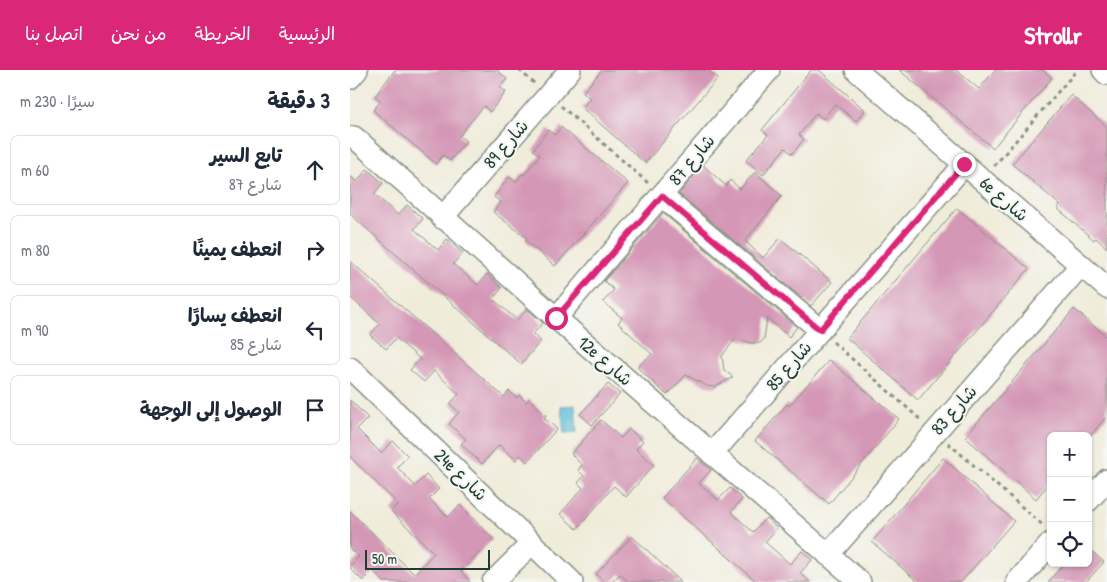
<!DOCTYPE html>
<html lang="ar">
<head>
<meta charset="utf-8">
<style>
  body { margin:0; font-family:"Patrick Hand","Playpen Sans Arabic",sans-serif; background:#f2f2f3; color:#1f2937; direction:rtl }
  .controls { position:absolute; right:15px; bottom:15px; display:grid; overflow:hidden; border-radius:8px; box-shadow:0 1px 4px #0004 }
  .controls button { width:45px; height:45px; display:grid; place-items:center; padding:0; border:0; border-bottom:1px solid #e0e1e3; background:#fff; color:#1f2937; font:25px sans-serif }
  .scale { position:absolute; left:15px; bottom:12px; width:125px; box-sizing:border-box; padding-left:5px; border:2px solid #1f3d34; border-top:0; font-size:14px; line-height:18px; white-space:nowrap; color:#1f3d34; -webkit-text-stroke:4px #f6f6f2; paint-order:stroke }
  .stop { position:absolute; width:15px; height:15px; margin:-11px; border:4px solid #db2777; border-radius:50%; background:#fff }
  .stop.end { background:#db2777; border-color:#fff; box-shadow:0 1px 5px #0008 }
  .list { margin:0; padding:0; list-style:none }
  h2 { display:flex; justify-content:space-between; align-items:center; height:65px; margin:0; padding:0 20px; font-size:21px }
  h2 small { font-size:16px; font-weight:400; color:#747a83 }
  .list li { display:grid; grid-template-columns:32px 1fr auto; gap:15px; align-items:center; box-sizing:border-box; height:70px; margin:0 10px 10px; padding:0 10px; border:1px solid #e0e1e3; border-radius:8px }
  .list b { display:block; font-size:19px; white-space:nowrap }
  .list p { margin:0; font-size:16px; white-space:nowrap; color:#747a83 }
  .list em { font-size:16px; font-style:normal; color:#747a83 }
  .icon { flex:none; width:28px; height:28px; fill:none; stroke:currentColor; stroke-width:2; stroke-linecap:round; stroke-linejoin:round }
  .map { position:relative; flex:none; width:757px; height:512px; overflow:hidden; direction:ltr }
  header { display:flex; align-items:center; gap:30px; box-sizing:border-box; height:70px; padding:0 25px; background:#db2777; color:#fff }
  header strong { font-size:24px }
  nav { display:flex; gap:28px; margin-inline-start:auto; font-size:18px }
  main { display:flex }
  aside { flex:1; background:#fff }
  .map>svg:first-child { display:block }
  .water { fill:#5bbdd9; stroke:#3d7d86 }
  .building { fill:#d497b6 }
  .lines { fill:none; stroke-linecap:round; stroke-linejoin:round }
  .minor-casing { stroke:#889487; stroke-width:24 }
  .path { stroke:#889487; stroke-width:3; stroke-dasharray:4 4; stroke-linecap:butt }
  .minor { stroke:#fff; stroke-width:21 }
  .route { stroke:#db2777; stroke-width:6 }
  .labels { text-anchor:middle; stroke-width:4; stroke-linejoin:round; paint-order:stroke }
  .street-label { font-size:18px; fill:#1f3d34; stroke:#f6f6f2 }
</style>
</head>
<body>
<header>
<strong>Strollr</strong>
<nav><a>الرئيسية</a><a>الخريطة</a><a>من نحن</a><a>اتصل بنا</a></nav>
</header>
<main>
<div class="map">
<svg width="757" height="512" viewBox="0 0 757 512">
  <rect width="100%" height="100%" fill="#f6f6f2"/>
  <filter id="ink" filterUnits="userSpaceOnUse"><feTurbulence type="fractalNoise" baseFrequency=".02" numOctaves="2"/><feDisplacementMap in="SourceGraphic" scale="10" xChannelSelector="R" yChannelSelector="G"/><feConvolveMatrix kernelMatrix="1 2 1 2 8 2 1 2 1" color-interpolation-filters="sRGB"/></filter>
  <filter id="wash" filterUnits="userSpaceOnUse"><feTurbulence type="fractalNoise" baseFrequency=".0096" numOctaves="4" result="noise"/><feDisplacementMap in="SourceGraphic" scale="20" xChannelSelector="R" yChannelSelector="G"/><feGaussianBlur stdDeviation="1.12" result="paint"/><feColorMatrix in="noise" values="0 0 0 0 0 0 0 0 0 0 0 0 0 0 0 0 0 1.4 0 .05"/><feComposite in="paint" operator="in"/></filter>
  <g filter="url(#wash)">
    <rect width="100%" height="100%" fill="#f0ecda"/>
    <polygon class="water" points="225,335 227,362 214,363 211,336"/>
    <g id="blocks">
      <g class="building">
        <polygon points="45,0 147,0 157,9 150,17 156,22 140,42 134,36 118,55 109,66 116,71 100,91 93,85 86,94 23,40 31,31 25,26"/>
        <polygon points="252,0 358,0 368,8 295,93 232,38 240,28 233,22"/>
        <polygon points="461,0 469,0 515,40 506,51 485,34 473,49 466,43 449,65 454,69 442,84 435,78 413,105 396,90 418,65 412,60"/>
        <polygon points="549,0 606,0 629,19 645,0 693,0 702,8 643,78"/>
        <polygon points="721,25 757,57 757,178 746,168 744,170 707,138 710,135 662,94"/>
        <polygon points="211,57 278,113 205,196 175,170 177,168 143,142 151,132 144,127 159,107 166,112 172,104 174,105 190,85 183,80 198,60 205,65"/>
        <polygon points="353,95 376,116 380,110 390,119 405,102 432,126 395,171 413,188 430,168 482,212 461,236 329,124"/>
        <polygon points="17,99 33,113 24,124 48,145 57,135 73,149 64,159 88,180 97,169 113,183 103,194 128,215 137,204 152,218 143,229 167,250 177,239 193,253 183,264 191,271 171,294 0,144 0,106 7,112"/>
        <polygon points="607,138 679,199 568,330 497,268"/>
        <polygon points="313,143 447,257 439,267 417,248 414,269 410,273 401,273 386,268 372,286 374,300 383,307 365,317 357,316 336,305 317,325 287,297 302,284 268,253 272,248 253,232 264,220 254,211"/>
        <polygon points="0,191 154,327 159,321 167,328 169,325 176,332 179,329 196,345 194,348 207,359 177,392 170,385 166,390 149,375 132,394 111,374 116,369 99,354 109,342 100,334 109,324 84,301 74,312 60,300 70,289 46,268 36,279 20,265 30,254 0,227"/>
        <polygon points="724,239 757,267 757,346 740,366 701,366 701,411 686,429 615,367"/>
        <polygon points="479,290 549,349 479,434 405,371 437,334 439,336"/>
        <polygon points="258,314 270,324 242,355 230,344"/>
        <polygon points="0,330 18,348 7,359 31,383 43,371 58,386 47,397 65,416 76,405 89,419 79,429 98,447 110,435 143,469 111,501 120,512 34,512 23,501 13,511 0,498 0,496 9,487 0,479 0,441 64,504 84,483 41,441 48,434 0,387"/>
        <polygon points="251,350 271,368 279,359 293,371 286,379 304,395 276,427 264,416 227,459 210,444 233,418 228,413 234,406 228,400 232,395 221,384"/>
        <polygon points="347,388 361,400 349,413 368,430 380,418 392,429 381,442 403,462 416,448 427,458 415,472 440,494 452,481 462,490 450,503 460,512 407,512 312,428"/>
        <polygon points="593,388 664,451 611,512 568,512 522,472"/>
        <polygon points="282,466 331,512 279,512 270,504 262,512 254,512 246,504"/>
        <polygon points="738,478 754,492 736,512 698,512 714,493 738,493"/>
      </g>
    </g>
  </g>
  <g filter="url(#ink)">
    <use href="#blocks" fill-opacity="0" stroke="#889487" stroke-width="1"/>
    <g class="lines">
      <g class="minor-casing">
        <g id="minor">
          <polyline points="506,0 757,218"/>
          <polyline points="753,0 757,4"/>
          <polyline points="0,8 7,0"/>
          <polyline points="4,67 206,248 510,512"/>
          <polyline points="312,126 470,260"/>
          <polyline points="92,148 220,0"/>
          <polyline points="206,248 419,0"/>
          <polyline points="0,298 222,512"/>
          <polyline points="362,384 614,95"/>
          <polyline points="738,431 757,410"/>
          <polyline points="478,485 731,195"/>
          <polyline points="143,512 182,473"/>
          <polyline points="667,512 701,473"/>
        </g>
      </g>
      <g class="path">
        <polyline points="169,0 185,14"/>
        <polyline points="211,36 298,113"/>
        <polyline points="644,96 727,0"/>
        <polyline points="483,272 572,351"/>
        <polyline points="598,373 695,457"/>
      </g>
      <use href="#minor" class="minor"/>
    </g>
  </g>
  <g class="lines" filter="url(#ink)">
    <polyline class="route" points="206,248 312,126 470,260 614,94"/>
  </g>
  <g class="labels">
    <g class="street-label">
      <text transform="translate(156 74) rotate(-49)" y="6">شارع 89</text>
      <text transform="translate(342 90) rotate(-50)" y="6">شارع 87</text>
      <text transform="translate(654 129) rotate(41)" y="6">6e شارع</text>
      <text transform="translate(255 291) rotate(41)" y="6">12e شارع</text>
      <text transform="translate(439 296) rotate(-49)" y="6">شارع 85</text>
      <text transform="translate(604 340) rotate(-49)" y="6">شارع 83</text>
      <text transform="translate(111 405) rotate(44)" y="6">24e شارع</text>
    </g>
  </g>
</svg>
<div class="controls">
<button>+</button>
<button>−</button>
<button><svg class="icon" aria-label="locate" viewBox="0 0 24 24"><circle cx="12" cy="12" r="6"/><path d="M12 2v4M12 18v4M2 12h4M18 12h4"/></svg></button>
</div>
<div class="scale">50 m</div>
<div class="stop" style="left:206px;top:248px"></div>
<div class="stop end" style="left:614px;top:94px"></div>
</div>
<aside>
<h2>3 دقيقة<small>سيرًا · 230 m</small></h2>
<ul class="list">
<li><svg class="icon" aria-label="ahead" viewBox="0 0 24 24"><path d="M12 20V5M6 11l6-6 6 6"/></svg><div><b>تابع السير</b><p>شارع 87</p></div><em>60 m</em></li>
<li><svg class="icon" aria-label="right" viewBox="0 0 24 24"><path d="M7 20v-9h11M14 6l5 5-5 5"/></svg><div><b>انعطف يمينًا</b></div><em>80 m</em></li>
<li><svg class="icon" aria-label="left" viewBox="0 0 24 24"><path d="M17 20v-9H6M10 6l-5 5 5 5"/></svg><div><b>انعطف يسارًا</b><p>شارع 85</p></div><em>90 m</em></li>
<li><svg class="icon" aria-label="arrive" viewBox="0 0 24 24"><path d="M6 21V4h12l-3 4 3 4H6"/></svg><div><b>الوصول إلى الوجهة</b></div></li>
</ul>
</aside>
</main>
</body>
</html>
